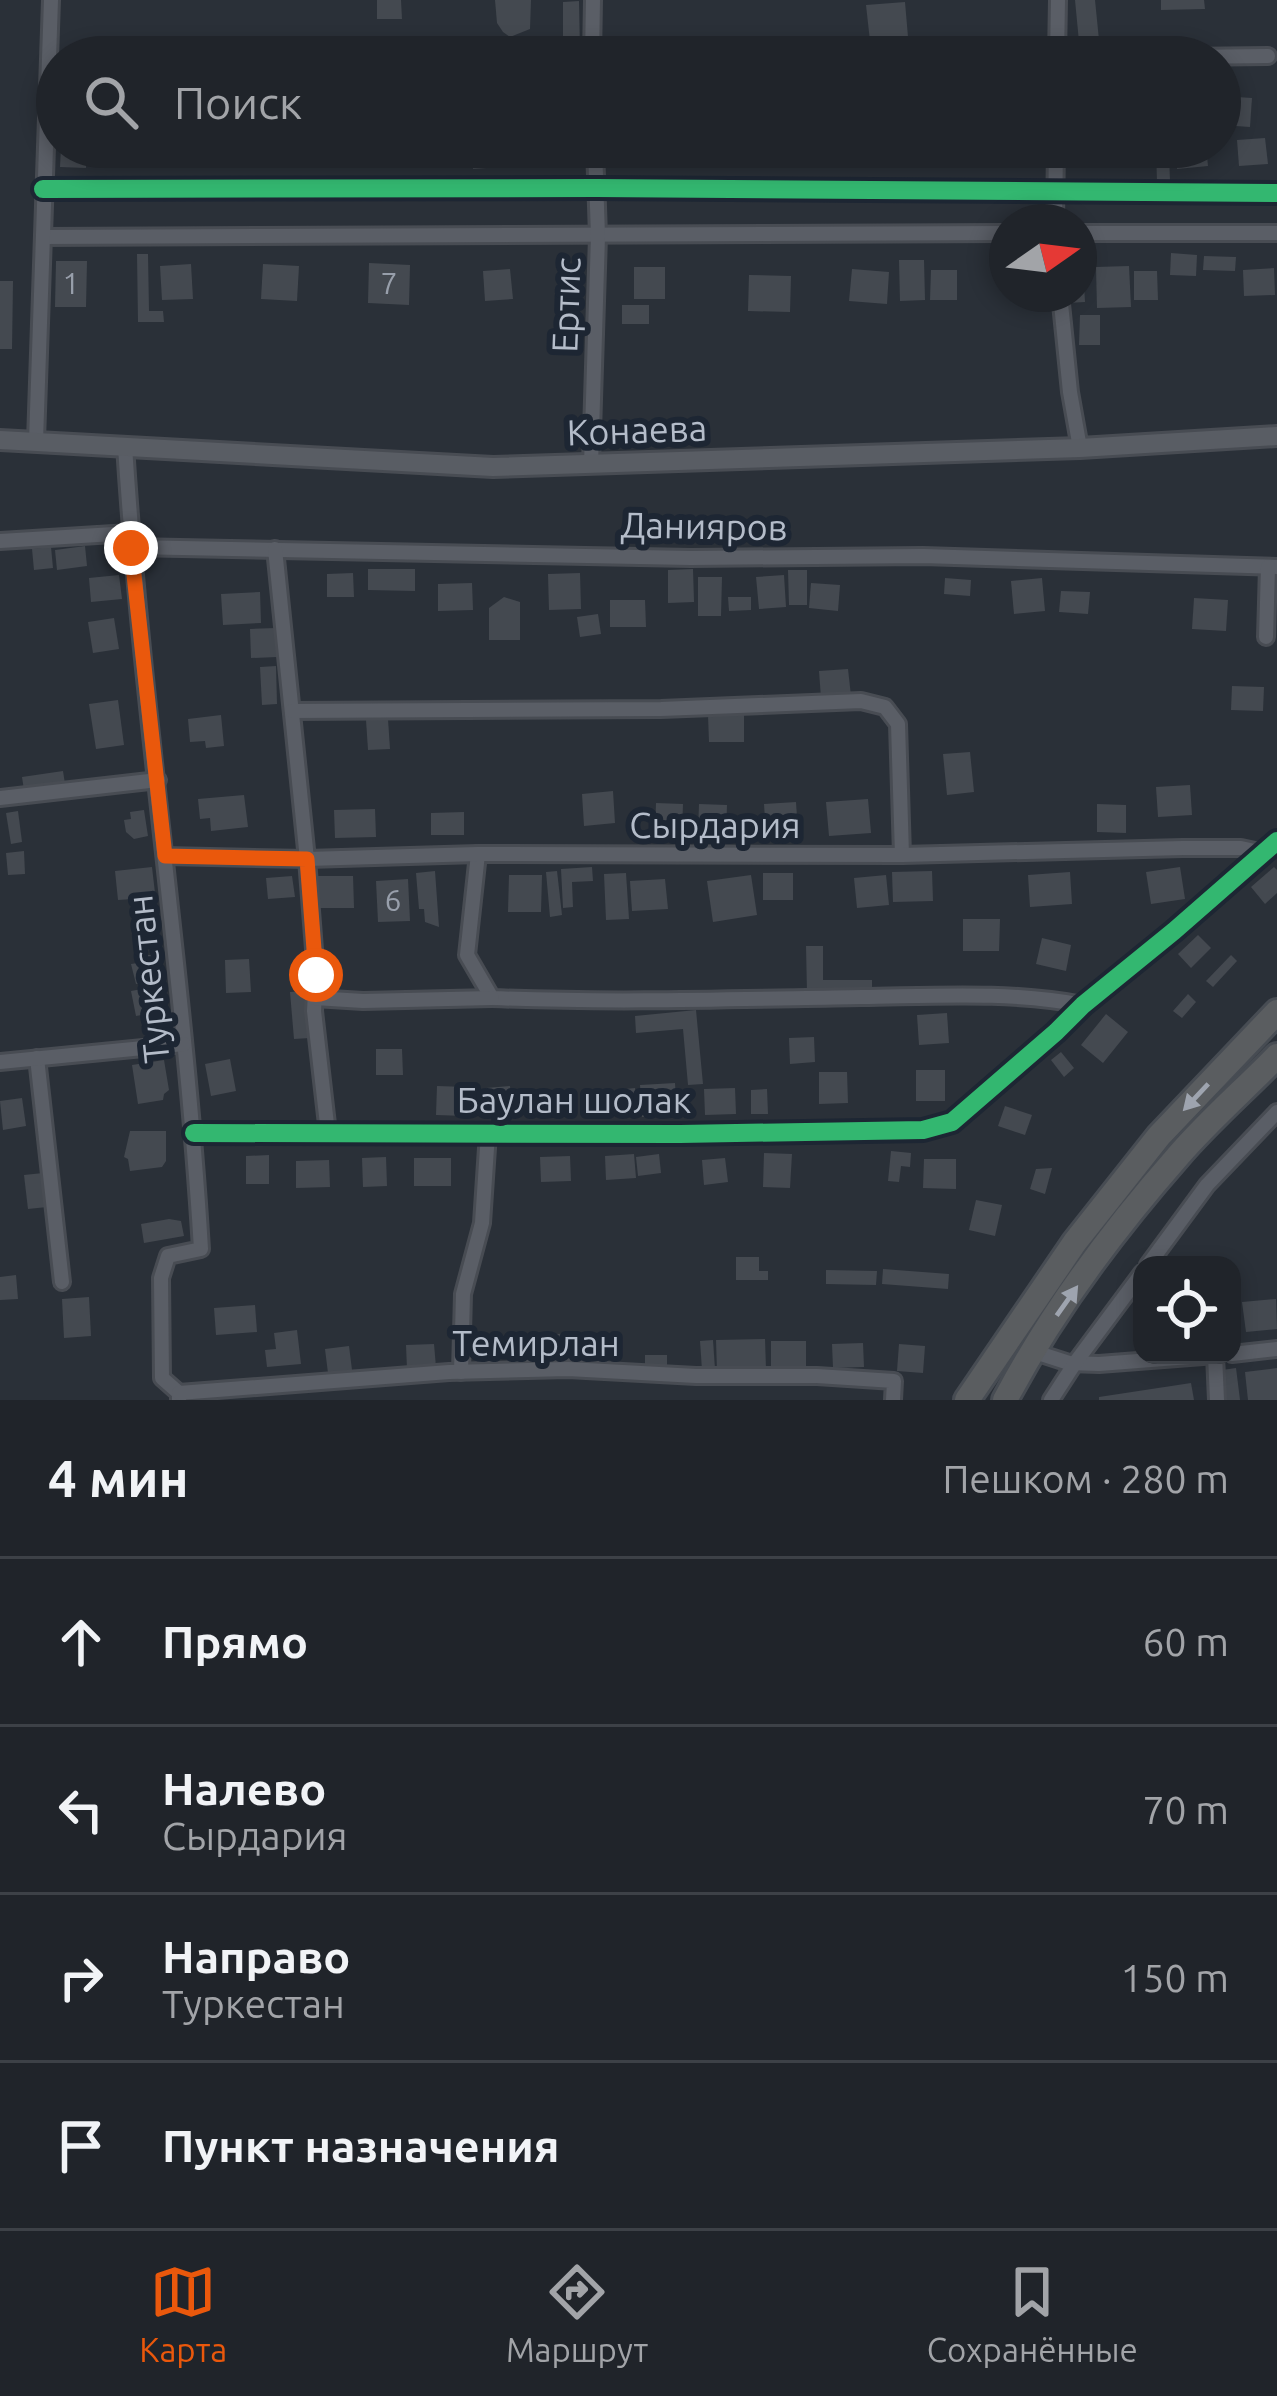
<!DOCTYPE html>
<html lang="ru">
<head>
<meta charset="utf-8">
<style>
  body { margin:0; font-family:Ubuntu,sans-serif; background:#2d3036; color:#f1f3f6 }
  .controls { position:absolute; right:36px; bottom:36px; display:grid; overflow:hidden; border-radius:24px; box-shadow:0 6px 18px #0003 }
  .controls button { width:108px; height:108px; display:grid; place-items:center; padding:0; border:0; border-bottom:3px solid #3d4147; background:#20242a; color:#f1f3f6; font:60px sans-serif }
  .compass { position:absolute; left:989px; top:204px; width:108px; height:108px; border-radius:50%; background:#20242a; box-shadow:0 6px 18px #0003; rotate:76deg }
  .stop { position:absolute; width:36px; height:36px; margin:-27px; border:9px solid #ea580c; border-radius:50%; background:#fff }
  .stop.end { background:#ea580c; border-color:#fff; box-shadow:0 3px 12px #0008 }
  .list { margin:0; padding:0; list-style:none }
  h2 { display:flex; justify-content:space-between; align-items:center; height:156px; margin:0; padding:0 48px; font-size:51px }
  h2 small { font-size:39px; font-weight:400; color:#a2a4a8 }
  .list li { display:grid; grid-template-columns:78px 1fr auto; gap:36px; align-items:center; box-sizing:border-box; height:168px; padding:0 48px; border-top:3px solid #3d4147 }
  .list b { display:block; font-size:45px; white-space:nowrap }
  .list p { margin:0; font-size:39px; white-space:nowrap; color:#a2a4a8 }
  .list em { font-size:39px; font-style:normal; color:#a2a4a8 }
  .icon { flex:none; width:66px; height:66px; fill:none; stroke:currentColor; stroke-width:2; stroke-linecap:round; stroke-linejoin:round }
  .map { position:relative; flex:none; width:1277px; height:1400px; overflow:hidden }
  .search { position:absolute; background:#20242a; box-shadow:0 6px 18px #0003; left:36px; right:36px; top:36px; height:132px; display:flex; align-items:center; gap:30px; box-sizing:border-box; padding:0 42px; border-radius:66px; color:#a2a4a8; font-size:45px }
  .sheet { height:828px; background:#20242a }
  nav { display:flex; justify-content:space-around; align-items:center; box-sizing:border-box; height:168px; border-top:3px solid #3d4147; background:#20242a; font-size:33px; color:#a2a4a8 }
  nav a { display:grid; justify-items:center; gap:6px }
  nav .on { color:#ea580c }
  .map>svg:first-child { display:block }
  .building { fill:#444950 }
  .lines { fill:none; stroke-linecap:round; stroke-linejoin:round }
  .street-casing { stroke:#484c53; stroke-width:20 }
  .secondary-casing { stroke:#484c53; stroke-width:24 }
  .highway-casing { stroke:#474c53; stroke-width:30 }
  .street { stroke:#5a5e66; stroke-width:14 }
  .secondary { stroke:#595d64; stroke-width:18 }
  .highway { stroke:#5a5d60; stroke-width:24 }
  .cycleway-casing { stroke:#1d2633; stroke-width:26 }
  .cycleway { stroke:#33b770; stroke-width:18 }
  .oneway { fill:#9ea4af }
  .route { stroke:#ea580c; stroke-width:15 }
  .labels { text-anchor:middle; stroke-width:12; stroke-linejoin:round; paint-order:stroke }
  .number-label { font-size:30px; fill:#989fab }
  .street-label { font-size:36px; fill:#b4bcc9; stroke:#1d2633 }
</style>
</head>
<body>
<div class="map">
<svg width="1277" height="1400" viewBox="0 0 1277 1400">
  <rect width="100%" height="100%" fill="#2a3038"/>
  <g class="building">
    <polygon points="377,0 401,0 402,19 377,19"/>
    <polygon points="495,0 531,0 530,29 510,37 503,32 497,23"/>
    <polygon points="1075,0 1095,0 1100,50 1080,52"/>
    <polygon points="1161,0 1204,0 1205,9 1161,10"/>
    <polygon points="579,1 580,52 532,52 532,42 563,41 563,2"/>
    <polygon points="905,2 908,37 870,41 866,5"/>
    <polygon points="1222,96 1252,98 1250,127 1221,125"/>
    <polygon points="1265,138 1268,164 1239,166 1237,140"/>
    <polygon points="61,147 86,147 86,168 60,167"/>
    <polygon points="151,147 176,147 176,161 152,161"/>
    <polygon points="212,147 241,147 239,163 211,161"/>
    <polygon points="277,147 305,147 305,159 278,161"/>
    <polygon points="343,147 367,147 368,159 345,162"/>
    <polygon points="406,147 434,147 435,157 409,162"/>
    <polygon points="472,147 524,147 525,165 473,169"/>
    <polygon points="628,147 665,147 665,159 641,166 624,162"/>
    <rect x="695" y="147" width="32" height="16"/>
    <polygon points="772,147 811,147 811,164 773,165"/>
    <polygon points="883,147 911,147 912,167 884,167"/>
    <polygon points="944,147 979,147 980,166 945,167"/>
    <rect x="1005" y="147" width="33" height="21"/>
    <polygon points="1114,147 1142,147 1144,165 1115,167"/>
    <polygon points="1175,147 1206,147 1208,166 1177,169"/>
    <polygon points="1156,150 1169,154 1170,181 1157,181"/>
    <polygon points="1171,253 1197,255 1196,276 1170,275"/>
    <polygon points="137,254 148,254 149,311 163,311 164,322 138,322"/>
    <polygon points="1204,256 1236,257 1235,271 1203,270"/>
    <polygon points="899,260 924,260 925,300 900,301"/>
    <polygon points="56,261 87,261 86,307 55,307"/>
    <polygon points="369,263 410,265 409,305 368,303"/>
    <polygon points="191,264 193,299 162,300 160,266"/>
    <polygon points="263,264 299,266 297,301 261,299"/>
    <polygon points="1129,266 1131,307 1097,308 1096,267"/>
    <rect x="634" y="267" width="31" height="32"/>
    <polygon points="1079,267 1083,267 1085,302 1067,303 1067,294 1079,294"/>
    <polygon points="1274,268 1275,295 1244,296 1243,270"/>
    <polygon points="510,269 513,299 485,301 483,271"/>
    <polygon points="852,269 889,272 887,304 849,301"/>
    <polygon points="931,270 957,270 957,300 930,300"/>
    <polygon points="1134,271 1157,271 1158,300 1134,300"/>
    <polygon points="749,275 791,276 790,312 748,311"/>
    <polygon points="0,281 13,281 12,349 0,349"/>
    <rect x="622" y="305" width="27" height="19"/>
    <polygon points="1080,315 1100,315 1100,345 1079,345"/>
    <polygon points="85,546 87,566 57,570 55,550"/>
    <polygon points="51,547 53,568 34,570 32,549"/>
    <polygon points="368,569 415,569 415,591 368,590"/>
    <polygon points="693,569 694,602 668,603 668,570"/>
    <polygon points="788,570 807,570 807,605 789,605"/>
    <polygon points="353,573 354,597 327,597 327,574"/>
    <polygon points="580,573 581,609 549,610 548,574"/>
    <polygon points="119,575 122,599 91,602 89,578"/>
    <polygon points="784,575 786,607 759,609 756,577"/>
    <polygon points="698,577 722,577 721,616 698,616"/>
    <polygon points="945,578 971,580 970,596 944,594"/>
    <polygon points="1042,578 1045,611 1014,614 1011,581"/>
    <polygon points="472,583 473,610 438,611 438,584"/>
    <polygon points="811,583 840,585 838,611 809,608"/>
    <polygon points="1061,591 1090,592 1088,614 1059,612"/>
    <polygon points="260,592 261,623 223,625 221,594"/>
    <polygon points="504,597 520,602 520,640 489,640 489,608"/>
    <polygon points="728,597 751,597 751,610 729,611"/>
    <polygon points="1194,598 1228,600 1226,631 1192,629"/>
    <polygon points="610,600 645,600 646,627 610,627"/>
    <polygon points="598,614 601,634 580,637 577,617"/>
    <polygon points="114,618 119,649 93,653 88,622"/>
    <polygon points="276,628 277,657 251,658 250,629"/>
    <polygon points="276,666 277,704 262,705 260,667"/>
    <polygon points="848,669 851,696 821,698 819,671"/>
    <polygon points="1232,686 1264,687 1263,711 1231,710"/>
    <polygon points="118,700 124,745 96,749 89,704"/>
    <polygon points="221,715 224,746 206,748 205,741 190,742 188,719"/>
    <polygon points="708,715 744,715 744,742 709,742"/>
    <polygon points="388,719 390,749 368,750 366,720"/>
    <polygon points="970,752 974,792 947,795 943,754"/>
    <polygon points="63,771 65,784 24,790 22,777"/>
    <polygon points="1190,785 1192,815 1158,817 1156,787"/>
    <polygon points="613,791 615,823 584,826 582,794"/>
    <polygon points="244,795 248,827 211,831 210,818 200,819 198,799"/>
    <polygon points="868,799 871,833 829,836 826,802"/>
    <polygon points="796,802 798,832 766,834 764,804"/>
    <polygon points="656,803 683,804 682,832 655,831"/>
    <polygon points="699,804 727,805 726,833 698,832"/>
    <polygon points="1097,804 1126,805 1126,833 1097,832"/>
    <polygon points="375,809 376,837 335,838 334,810"/>
    <polygon points="144,810 148,836 134,839 126,832 124,820 131,819 130,812"/>
    <polygon points="18,811 22,842 11,844 6,813"/>
    <polygon points="464,812 464,835 431,835 431,813"/>
    <polygon points="24,851 25,874 8,875 6,853"/>
    <polygon points="152,867 159,928 136,930 133,899 118,900 115,871"/>
    <polygon points="592,867 593,881 572,882 573,907 563,908 561,869"/>
    <polygon points="1180,867 1185,899 1151,904 1146,872"/>
    <polygon points="1274,867 1277,870 1277,893 1265,904 1251,887"/>
    <polygon points="435,871 439,927 425,922 424,909 419,909 416,873"/>
    <polygon points="557,871 562,915 550,917 546,872"/>
    <polygon points="932,871 933,901 893,902 892,872"/>
    <polygon points="1070,872 1072,904 1030,907 1028,875"/>
    <polygon points="626,873 629,919 606,920 604,874"/>
    <rect x="763" y="873" width="30" height="27"/>
    <polygon points="509,875 542,875 541,912 508,912"/>
    <polygon points="751,875 757,915 713,922 707,881"/>
    <polygon points="886,875 889,905 857,908 854,878"/>
    <polygon points="292,876 295,897 268,899 266,878"/>
    <polygon points="316,876 353,876 354,908 317,908"/>
    <polygon points="408,879 410,921 378,922 376,881"/>
    <polygon points="665,879 668,909 632,911 630,881"/>
    <polygon points="963,919 1000,919 999,951 963,951"/>
    <polygon points="1198,935 1211,948 1191,968 1178,954"/>
    <polygon points="1042,938 1071,945 1066,971 1036,964"/>
    <polygon points="806,946 823,946 823,980 872,980 872,993 807,993"/>
    <polygon points="161,954 163,982 136,984 131,964 138,963 138,956"/>
    <polygon points="1231,955 1237,961 1213,987 1206,981"/>
    <polygon points="249,959 251,992 226,993 225,960"/>
    <polygon points="158,986 163,1011 136,1016 131,991"/>
    <polygon points="307,991 310,1038 294,1039 290,992"/>
    <polygon points="1188,994 1196,1002 1182,1018 1173,1011"/>
    <polygon points="696,1010 703,1084 688,1085 683,1029 636,1033 635,1016"/>
    <polygon points="947,1013 949,1043 919,1045 917,1015"/>
    <polygon points="1106,1014 1128,1032 1103,1063 1081,1045"/>
    <polygon points="814,1037 815,1062 790,1064 789,1038"/>
    <polygon points="376,1049 402,1049 403,1075 376,1075"/>
    <polygon points="1061,1052 1074,1068 1064,1077 1051,1060"/>
    <polygon points="230,1059 236,1091 211,1096 205,1064"/>
    <polygon points="164,1060 169,1090 164,1094 163,1100 138,1104 132,1065"/>
    <rect x="916" y="1070" width="29" height="31"/>
    <polygon points="819,1072 847,1072 848,1103 819,1104"/>
    <polygon points="675,1083 677,1115 642,1117 640,1085"/>
    <polygon points="437,1086 466,1087 465,1116 436,1115"/>
    <polygon points="510,1086 513,1116 489,1118 486,1088"/>
    <polygon points="635,1088 638,1110 618,1113 616,1090"/>
    <polygon points="735,1088 736,1114 705,1115 704,1089"/>
    <polygon points="767,1089 768,1114 751,1114 751,1090"/>
    <polygon points="22,1098 26,1126 3,1130 0,1101"/>
    <polygon points="1005,1106 1032,1115 1025,1135 998,1126"/>
    <polygon points="130,1131 166,1131 166,1161 162,1167 130,1171 128,1159 124,1157"/>
    <polygon points="891,1151 911,1153 910,1167 901,1166 899,1182 888,1181"/>
    <polygon points="764,1153 792,1154 790,1188 763,1187"/>
    <polygon points="634,1154 636,1178 606,1180 605,1156"/>
    <polygon points="659,1154 661,1173 638,1176 636,1157"/>
    <polygon points="269,1155 269,1184 246,1184 246,1156"/>
    <polygon points="570,1156 571,1181 541,1182 540,1157"/>
    <polygon points="386,1157 387,1186 363,1187 362,1158"/>
    <rect x="414" y="1158" width="37" height="28"/>
    <polygon points="725,1158 728,1182 704,1185 702,1160"/>
    <polygon points="924,1159 956,1159 956,1189 923,1188"/>
    <polygon points="329,1160 330,1187 296,1188 296,1161"/>
    <polygon points="1052,1168 1045,1194 1030,1189 1036,1169"/>
    <polygon points="43,1173 47,1207 28,1209 24,1175"/>
    <polygon points="976,1200 1002,1205 995,1236 969,1230"/>
    <polygon points="169,1219 181,1221 184,1236 144,1243 141,1224"/>
    <polygon points="736,1257 759,1257 759,1271 768,1271 768,1280 736,1280"/>
    <polygon points="883,1269 949,1274 948,1289 882,1284"/>
    <polygon points="826,1270 877,1271 876,1285 826,1284"/>
    <polygon points="16,1275 18,1299 0,1300 0,1277"/>
    <polygon points="89,1297 91,1336 64,1338 62,1299"/>
    <polygon points="1276,1299 1277,1329 1246,1332 1242,1302"/>
    <polygon points="255,1305 257,1332 216,1335 214,1308"/>
    <polygon points="297,1330 301,1364 267,1367 265,1350 276,1349 274,1333"/>
    <polygon points="577,1333 578,1363 557,1364 556,1334"/>
    <polygon points="765,1339 766,1369 717,1371 716,1340"/>
    <polygon points="713,1340 715,1369 702,1370 700,1341"/>
    <rect x="771" y="1341" width="35" height="26"/>
    <polygon points="863,1343 864,1367 833,1368 832,1344"/>
    <polygon points="434,1344 436,1367 407,1369 406,1345"/>
    <polygon points="899,1344 925,1346 923,1373 897,1371"/>
    <polygon points="349,1346 352,1370 328,1373 325,1349"/>
    <rect x="645" y="1355" width="22" height="13"/>
    <polygon points="1236,1368 1240,1400 1225,1400 1222,1370"/>
    <polygon points="1277,1368 1277,1400 1248,1400 1245,1372"/>
    <polygon points="1191,1383 1194,1400 1099,1400 1099,1397"/>
  </g>
  <g class="lines">
    <g class="street-casing">
      <g id="street">
        <polyline points="168,57 291,57"/>
        <polyline points="592,57 593,0"/>
        <polyline points="1057,57 1058,0"/>
        <polyline points="1184,57 1268,56"/>
        <polyline points="43,189 596,188 1277,193"/>
        <polyline points="1055,222 1056,147"/>
        <polyline points="1079,233 1277,233"/>
        <polyline points="43,237 1007,233"/>
        <polyline points="1060,294 1070,392 1080,448"/>
        <polyline points="36,441 51,0"/>
        <path d="M125,446C142,714 185,981 201,1249L168,1256L161,1278L162,1378L179,1393V1400"/>
        <polyline points="591,465 598,236 595,147"/>
        <polyline points="0,541 130,533"/>
        <polyline points="131,547 691,558 923,556 1277,567"/>
        <polyline points="275,549 307,859 316,975 314,1011 328,1133"/>
        <polyline points="1266,637 1268,567"/>
        <polyline points="292,711 661,709 861,701 885,707 898,724 902,855"/>
        <polyline points="0,798 158,780"/>
        <path d="M478,854L467,955L492,998C615,1003 739,999 862,997C935,996 1010,991 1083,1005"/>
        <polyline points="165,856 307,859 478,854 902,855 1183,848 1241,848 1264,853"/>
        <polyline points="315,998 363,1001 492,998"/>
        <polyline points="37,1058 62,1282"/>
        <polyline points="0,1062 184,1044"/>
        <polyline points="194,1133 680,1134 923,1130 952,1122 1056,1032 1083,1005 1174,931 1277,841"/>
        <polyline points="1148,1265 1207,1185 1277,1112"/>
        <polyline points="1032,1351 1069,1363 1099,1364 1216,1355"/>
        <polyline points="1232,1354 1277,1349"/>
        <polyline points="1215,1355 1217,1400"/>
        <polyline points="461,1372 463,1294 482,1223 488,1133"/>
        <polyline points="179,1393 449,1372 568,1369 696,1376 817,1376 894,1381 893,1400"/>
        <polyline points="1051,1400 1075,1363 1142,1273"/>
      </g>
    </g>
    <g class="secondary-casing">
      <polyline id="secondary" points="0,440 493,467 1080,448 1277,436"/>
    </g>
    <g class="highway-casing">
      <g id="highway">
        <polyline points="967,1400 1075,1242 1159,1136 1277,1012"/>
        <path d="M1005,1400C1051,1313 1113,1230 1178,1156C1209,1120 1245,1089 1277,1056"/>
      </g>
    </g>
    <use href="#street" class="street"/>
    <use href="#secondary" class="secondary"/>
    <use href="#highway" class="highway"/>
    <g class="cycleway-casing">
      <g id="cycleway">
        <polyline points="43,189 596,188 1277,193"/>
        <polyline points="194,1133 680,1134 923,1130 952,1122 1056,1032 1083,1005 1174,931 1277,841"/>
      </g>
    </g>
    <use href="#cycleway" class="cycleway"/>
  </g>
  <defs><path id="oneway-solid" d="M-6-.8H1V-3.2L6.5 0L1 3.2V.8H-6Z" transform="scale(3)"/></defs>
  <g class="oneway">
    <use href="#oneway-solid" transform="translate(1196 1097) rotate(133)"/>
    <use href="#oneway-solid" transform="translate(1067 1301) rotate(-55)"/>
  </g>
  <g class="lines">
    <polyline class="route" points="131,548 165,856 307,859 316,975"/>
  </g>
  <g class="labels">
    <g class="number-label">
      <text x="71" y="294">1</text>
      <text x="389" y="294">7</text>
      <text x="393" y="911">6</text>
    </g>
    <g class="street-label">
      <text transform="translate(566 305) rotate(-88)" y="13">Ертис</text>
      <text transform="translate(637 430) rotate(-2)" y="13">Конаева</text>
      <text transform="translate(704 526) rotate(1)" y="13">Данияров</text>
      <text x="715" y="838">Сырдария</text>
      <text transform="translate(148 979) rotate(-96)" y="13">Туркестан</text>
      <text x="574" y="1113">Баулан шолак</text>
      <text x="536" y="1356">Темирлан</text>
    </g>
  </g>
</svg>
<div class="controls">
<button><svg class="icon" aria-label="locate" viewBox="0 0 24 24"><circle cx="12" cy="12" r="6"/><path d="M12 2v4M12 18v4M2 12h4M18 12h4"/></svg></button>
</div>
<svg class="compass" viewBox="-18 -18 36 36"><path d="M0-13l5 13h-10z" fill="#e53935"/><path d="M0 13l5-13h-10z" fill="#a2a4a8"/></svg>
<div class="stop" style="left:316px;top:975px"></div>
<div class="stop end" style="left:131px;top:548px"></div>
<div class="search"><svg class="icon" aria-label="search" viewBox="0 0 24 24"><circle cx="10" cy="10" r="6"/><path d="M15 15l6 6"/></svg>Поиск</div>
</div>
<section class="sheet">
<h2>4 мин<small>Пешком · 280 m</small></h2>
<ul class="list">
<li><svg class="icon" aria-label="ahead" viewBox="0 0 24 24"><path d="M12 20V5M6 11l6-6 6 6"/></svg><div><b>Прямо</b></div><em>60 m</em></li>
<li><svg class="icon" aria-label="left" viewBox="0 0 24 24"><path d="M17 20v-9H6M10 6l-5 5 5 5"/></svg><div><b>Налево</b><p>Сырдария</p></div><em>70 m</em></li>
<li><svg class="icon" aria-label="right" viewBox="0 0 24 24"><path d="M7 20v-9h11M14 6l5 5-5 5"/></svg><div><b>Направо</b><p>Туркестан</p></div><em>150 m</em></li>
<li><svg class="icon" aria-label="arrive" viewBox="0 0 24 24"><path d="M6 21V4h12l-3 4 3 4H6"/></svg><div><b>Пункт назначения</b></div></li>
</ul>
</section>
<nav>
<a class="on"><svg class="icon" aria-label="map" viewBox="0 0 24 24"><path d="M3 6l6-2 6 2 6-2v14l-6 2-6-2-6 2zM9 4v14M15 6v14"/></svg>Карта</a>
<a><svg class="icon" aria-label="directions" viewBox="0 0 24 24"><path d="M12 3l9 9-9 9-9-9zM9 14v-3h6M13 9l2 2-2 2"/></svg>Маршрут</a>
<a><svg class="icon" aria-label="saved" viewBox="0 0 24 24"><path d="M7 4h10v16l-5-4-5 4z"/></svg>Сохранённые</a>
</nav>
</body>
</html>
